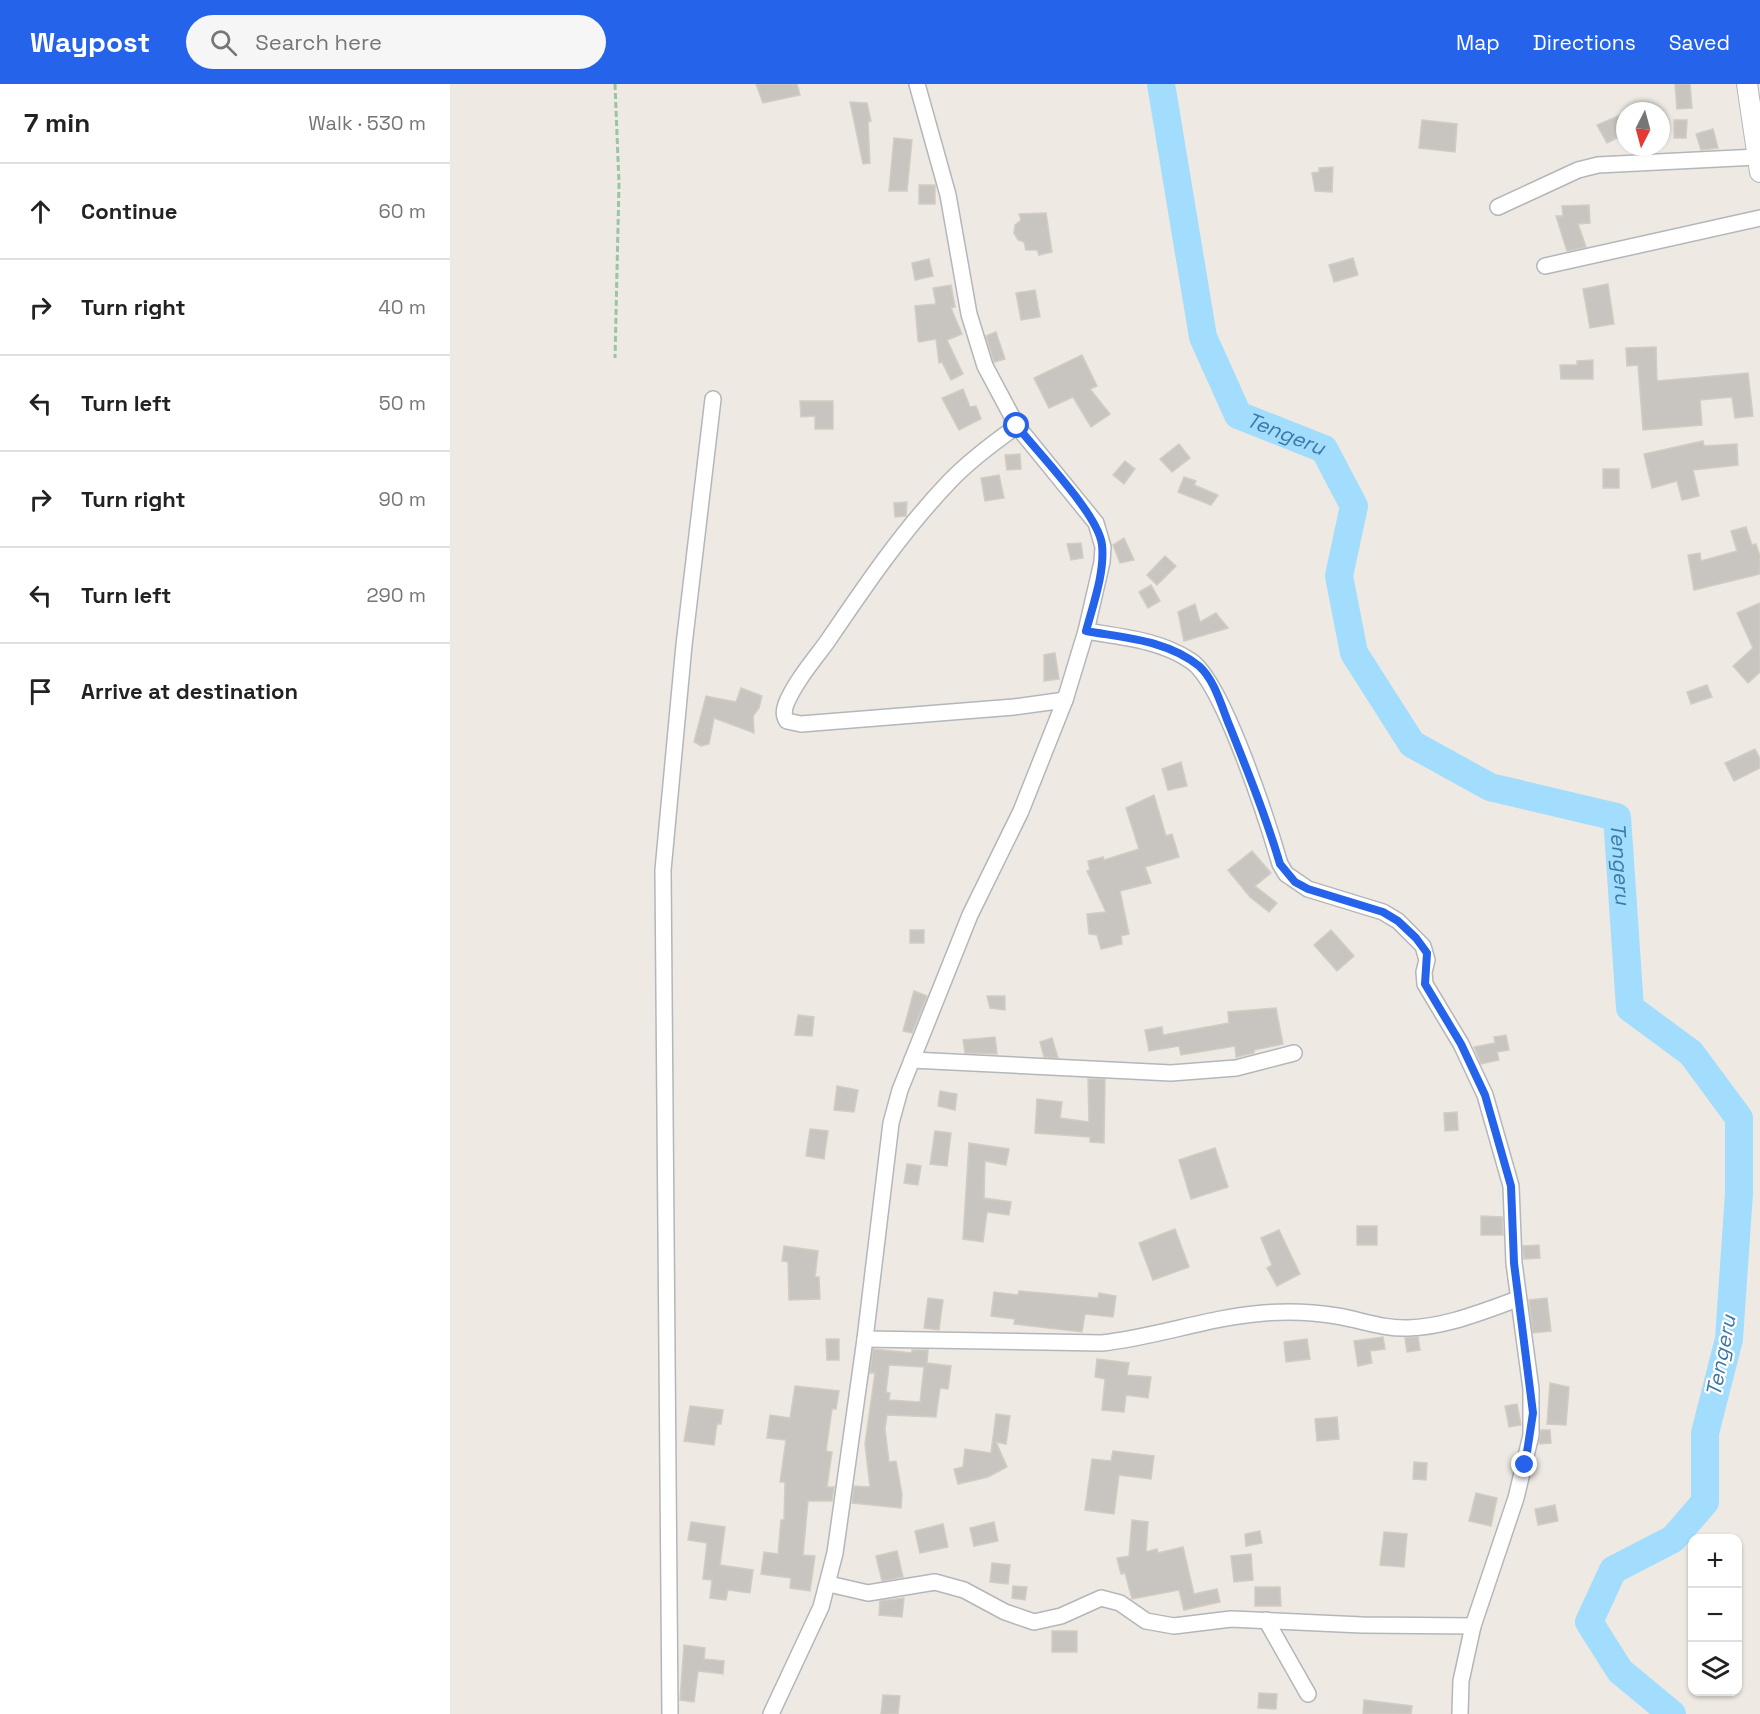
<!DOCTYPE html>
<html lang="en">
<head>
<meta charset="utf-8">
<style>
  body { margin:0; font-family:"Space Grotesk",sans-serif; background:#f6f6f6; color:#222 }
  .controls { position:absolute; right:18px; bottom:18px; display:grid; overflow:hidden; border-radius:12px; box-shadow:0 2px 4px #0004 }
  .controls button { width:54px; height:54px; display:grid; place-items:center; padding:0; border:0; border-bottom:2px solid #e0e0e0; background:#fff; color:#222; font:30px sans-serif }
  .compass { position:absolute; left:1166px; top:18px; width:54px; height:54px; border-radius:50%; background:#fff; box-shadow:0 2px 4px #0004; rotate:186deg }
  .stop { position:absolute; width:18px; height:18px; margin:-14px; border:4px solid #2563eb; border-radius:50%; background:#fff }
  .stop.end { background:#2563eb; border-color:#fff; box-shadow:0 2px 6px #0008 }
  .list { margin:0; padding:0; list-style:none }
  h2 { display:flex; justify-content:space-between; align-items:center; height:78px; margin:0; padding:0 24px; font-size:26px }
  h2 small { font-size:20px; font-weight:400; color:#767676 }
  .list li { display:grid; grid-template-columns:39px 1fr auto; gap:18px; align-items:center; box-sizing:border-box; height:96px; padding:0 24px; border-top:2px solid #e0e0e0 }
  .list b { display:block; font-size:22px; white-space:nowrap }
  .list em { font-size:20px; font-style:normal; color:#767676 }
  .icon { flex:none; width:33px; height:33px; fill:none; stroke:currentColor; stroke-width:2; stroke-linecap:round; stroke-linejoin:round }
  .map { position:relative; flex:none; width:1310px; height:1630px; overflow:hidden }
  header { display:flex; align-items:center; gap:36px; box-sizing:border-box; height:84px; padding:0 30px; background:#2563eb; color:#fff }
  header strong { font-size:28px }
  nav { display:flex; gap:33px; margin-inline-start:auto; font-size:21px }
  .search { width:420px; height:54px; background:#f6f6f6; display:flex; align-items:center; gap:15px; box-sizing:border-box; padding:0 21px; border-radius:33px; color:#767676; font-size:22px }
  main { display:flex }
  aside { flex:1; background:#fff }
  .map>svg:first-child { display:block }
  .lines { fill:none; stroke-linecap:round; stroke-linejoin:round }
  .river { stroke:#a2ddfe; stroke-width:28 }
  .building { fill:#c8c5c0; stroke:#d2ccc1; stroke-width:1.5; fill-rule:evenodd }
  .minor-casing { stroke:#b3b6ba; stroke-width:18 }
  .tertiary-casing { stroke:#b3b6ba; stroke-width:22 }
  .path { stroke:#98c6a2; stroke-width:3; stroke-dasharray:6 3; stroke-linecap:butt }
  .minor { stroke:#fff; stroke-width:15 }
  .tertiary { stroke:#fff; stroke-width:20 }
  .route { stroke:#2563eb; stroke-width:8 }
  .labels { text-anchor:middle; stroke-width:4.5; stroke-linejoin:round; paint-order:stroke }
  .water-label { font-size:21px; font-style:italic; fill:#3d79a7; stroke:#fff }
</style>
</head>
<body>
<header>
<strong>Waypost</strong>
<div class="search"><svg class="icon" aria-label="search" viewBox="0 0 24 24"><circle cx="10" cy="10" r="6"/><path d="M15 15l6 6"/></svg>Search here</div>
<nav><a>Map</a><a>Directions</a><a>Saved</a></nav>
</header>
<main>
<aside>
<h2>7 min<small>Walk · 530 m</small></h2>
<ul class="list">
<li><svg class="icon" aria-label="ahead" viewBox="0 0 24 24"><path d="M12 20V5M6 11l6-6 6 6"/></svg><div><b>Continue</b></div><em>60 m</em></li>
<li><svg class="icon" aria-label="right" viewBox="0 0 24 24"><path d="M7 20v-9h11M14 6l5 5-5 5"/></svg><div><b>Turn right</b></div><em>40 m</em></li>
<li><svg class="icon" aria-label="left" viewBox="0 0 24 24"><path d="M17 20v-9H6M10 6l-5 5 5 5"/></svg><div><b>Turn left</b></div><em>50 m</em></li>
<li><svg class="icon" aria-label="right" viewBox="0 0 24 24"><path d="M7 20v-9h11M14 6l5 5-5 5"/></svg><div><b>Turn right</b></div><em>90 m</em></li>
<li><svg class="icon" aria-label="left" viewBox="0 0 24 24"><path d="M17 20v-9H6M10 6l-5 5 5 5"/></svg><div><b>Turn left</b></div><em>290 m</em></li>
<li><svg class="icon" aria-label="arrive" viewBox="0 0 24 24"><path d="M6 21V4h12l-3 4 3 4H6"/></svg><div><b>Arrive at destination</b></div></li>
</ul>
</aside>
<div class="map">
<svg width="1310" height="1630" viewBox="0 0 1310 1630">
  <rect width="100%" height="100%" fill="#eeeae3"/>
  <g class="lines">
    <path class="river" id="s1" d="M711,0L753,253L788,331L874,365L904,422L889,492L904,569L962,660L1040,703L1167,733L1180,924L1241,969L1289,1034V1109L1279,1255L1255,1349V1418L1223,1455L1163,1486L1139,1538L1170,1587L1222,1630"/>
  </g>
  <g class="building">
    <polygon points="306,0 347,0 350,11 313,19"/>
    <polygon points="1225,0 1240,0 1242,24 1227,25"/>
    <polygon points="400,18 417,19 421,37 418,38 420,79 413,80"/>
    <polygon points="1175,29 1175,50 1157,59 1147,41"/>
    <polygon points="972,36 1007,40 1005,68 969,64"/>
    <polygon points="1224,36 1237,36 1236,54 1224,54"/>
    <polygon points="1263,45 1268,64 1251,66 1246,50"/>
    <polygon points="444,54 462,56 457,107 439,107"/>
    <polygon points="883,83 882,108 865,107 862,89 869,88 869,84"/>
    <rect x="469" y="101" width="16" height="19"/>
    <polygon points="1139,121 1140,139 1128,140 1136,163 1117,167 1106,132 1113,132 1112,122"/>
    <polygon points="596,129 602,168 589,171 587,166 576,166 574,158 568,156 564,149 565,141 571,136 569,130"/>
    <polygon points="903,174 908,191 884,198 879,181"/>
    <polygon points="479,175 483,192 465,196 462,179"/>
    <polygon points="1158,200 1164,240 1140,244 1133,205"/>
    <polygon points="501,201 505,223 501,224 512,250 497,256 513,290 501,296 492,278 489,279 486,255 469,258 468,256 465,222 486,220 483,204"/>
    <polygon points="585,206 590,233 571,236 566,209"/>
    <polygon points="546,248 555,275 544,278 536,252"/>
    <polygon points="1206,263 1207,297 1298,289 1303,332 1285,334 1282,313 1250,316 1252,341 1193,346 1188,281 1177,282 1176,264"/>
    <polygon points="632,271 647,302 640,305 660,330 641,343 623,313 599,324 584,294"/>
    <polygon points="1143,276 1143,295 1111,295 1110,281 1127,281 1127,277"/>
    <polygon points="513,305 520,323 526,322 531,335 509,346 492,314"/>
    <polygon points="350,317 383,317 383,345 365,345 365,332 351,333"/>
    <polygon points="1253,357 1254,362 1287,360 1288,381 1243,386 1249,412 1232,416 1227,397 1202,404 1194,370"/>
    <polygon points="729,360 740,374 722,388 710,375"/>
    <polygon points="570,370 571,385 557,386 555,371"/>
    <polygon points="675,377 685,385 674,400 663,391"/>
    <rect x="1153" y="385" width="16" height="19"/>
    <polygon points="549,391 554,414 535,417 531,394"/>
    <polygon points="734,393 746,397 744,401 768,411 761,421 728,408"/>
    <polygon points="457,418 456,432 445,433 444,419"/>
    <polygon points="1296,443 1302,461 1306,460 1310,472 1310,490 1244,506 1238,471 1250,469 1251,477 1287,467 1281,447"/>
    <polygon points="674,454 684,476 670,479 663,461"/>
    <polygon points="631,459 633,474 621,476 617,460"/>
    <polygon points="715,472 726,482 707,501 697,491"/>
    <polygon points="701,501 710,517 698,524 689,508"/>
    <polygon points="1310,519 1310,588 1298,599 1283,582 1303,564 1287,529"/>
    <polygon points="745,520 750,538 766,529 778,544 734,557 728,528"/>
    <polygon points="605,569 609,595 594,597 594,571"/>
    <polygon points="1257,601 1262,613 1241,620 1237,608"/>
    <polygon points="291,604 312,612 309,624 303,632 304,649 264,634 259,660 251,662 244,658 256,612 286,618"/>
    <polygon points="1305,665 1310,675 1310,684 1284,697 1275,679"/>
    <polygon points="731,678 737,702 718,706 712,685"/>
    <polygon points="704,711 716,752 722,750 729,773 695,783 701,799 670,807 679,850 671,852 672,860 651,865 647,851 639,850 637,830 656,828 637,787 640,786 638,777 653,773 654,776 689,765 676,724"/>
    <polygon points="802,767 821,789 805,802 827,819 819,828 800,813 778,786"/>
    <rect x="460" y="846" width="14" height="13"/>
    <polygon points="881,846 904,872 887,887 864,861"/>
    <polygon points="464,907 477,912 462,949 453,947"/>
    <polygon points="537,912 555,912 555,926 540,924"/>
    <polygon points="826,924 833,960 804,966 804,969 786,973 785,962 731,971 729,962 699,967 695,946 712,943 713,951 779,939 778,928"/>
    <polygon points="348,931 364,933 362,952 345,951"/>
    <polygon points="1056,951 1059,966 1047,968 1049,976 1031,980 1024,963 1045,959 1044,953"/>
    <polygon points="545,953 547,970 515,969 513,956"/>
    <polygon points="602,954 608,974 594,973 590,958"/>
    <polygon points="638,995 655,995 654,1059 640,1058 640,1053 585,1049 587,1015 612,1018 610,1034 639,1038"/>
    <polygon points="387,1002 408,1006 404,1028 384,1026"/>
    <polygon points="490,1007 507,1010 505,1026 488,1022"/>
    <polygon points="1007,1028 1008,1046 995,1047 994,1029"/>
    <polygon points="360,1045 378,1047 374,1075 356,1072"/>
    <polygon points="485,1047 501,1049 497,1082 480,1080"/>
    <polygon points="519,1059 559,1065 556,1081 535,1077 534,1114 561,1118 559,1131 537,1128 533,1158 513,1155"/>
    <polygon points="765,1064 778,1103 741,1115 729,1076"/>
    <polygon points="457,1080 471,1082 468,1101 454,1099"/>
    <polygon points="1031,1132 1052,1133 1053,1151 1031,1151"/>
    <rect x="907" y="1142" width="20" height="19"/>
    <polygon points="725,1145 739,1183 703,1196 689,1159"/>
    <polygon points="829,1146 850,1190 827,1202 817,1184 822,1181 811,1154"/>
    <polygon points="1089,1161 1090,1174 1074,1175 1073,1162"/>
    <polygon points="334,1162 368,1167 365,1193 369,1193 370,1215 339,1216 338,1178 332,1177"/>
    <polygon points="569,1207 648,1214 649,1209 666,1212 663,1233 635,1230 632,1248 564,1240 565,1235 541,1232 544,1208 568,1211"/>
    <polygon points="478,1214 493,1216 489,1246 474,1244"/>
    <polygon points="1097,1214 1101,1247 1083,1249 1079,1216"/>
    <polygon points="933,1253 935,1265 920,1267 922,1279 908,1282 904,1257"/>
    <polygon points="968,1253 970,1266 957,1268 955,1254"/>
    <polygon points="376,1255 389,1255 389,1276 377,1276"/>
    <polygon points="857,1255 860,1275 836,1278 834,1258"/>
    <path d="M423,1265L462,1269V1266H478L477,1279L501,1282L498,1305L490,1304L486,1333L437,1331L435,1345L439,1378L446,1377L452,1410L451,1424L402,1419L404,1402L420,1403L415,1360L425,1289H420ZM439,1281L474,1283L470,1318L439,1316L440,1309L436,1308Z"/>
    <polygon points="647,1275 679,1279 677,1291 701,1293 698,1314 676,1311 674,1328 652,1326 655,1295 645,1293"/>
    <polygon points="1100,1299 1119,1303 1116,1341 1097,1340"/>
    <polygon points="345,1302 389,1307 386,1325 382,1325 376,1367 382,1368 377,1403 384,1403 382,1417 358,1417 353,1471 365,1472 360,1507 340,1504 341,1494 311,1490 314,1468 328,1470 331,1436 334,1436 335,1398 330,1398 336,1356 317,1354 320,1331 340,1334"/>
    <polygon points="1067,1320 1071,1341 1059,1343 1055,1322"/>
    <polygon points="240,1322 273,1326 271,1340 267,1340 264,1361 234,1357"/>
    <polygon points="546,1330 560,1332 556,1360 546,1358 557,1383 538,1393 508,1400 504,1385 513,1383 515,1365 541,1369"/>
    <polygon points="887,1333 889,1355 867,1357 865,1335"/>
    <polygon points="1091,1346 1100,1346 1101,1359 1089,1360"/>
    <polygon points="663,1367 704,1372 701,1395 669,1391 664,1430 635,1426 642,1375 661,1377"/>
    <polygon points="964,1378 977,1379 976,1396 963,1395"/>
    <polygon points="1026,1409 1047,1414 1041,1442 1019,1437"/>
    <polygon points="1105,1421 1108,1437 1088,1441 1085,1425"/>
    <polygon points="682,1436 698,1438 696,1468 707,1465 708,1469 733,1463 744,1510 767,1505 770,1518 734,1526 729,1506 682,1515 675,1489 671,1490 667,1474 679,1472"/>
    <polygon points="241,1438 275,1443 270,1481 303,1486 300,1509 278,1506 276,1516 260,1514 262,1496 253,1495 257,1459 238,1456"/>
    <polygon points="544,1438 548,1457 524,1462 520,1444"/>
    <polygon points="493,1440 498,1463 470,1469 465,1447"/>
    <polygon points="810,1447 812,1459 796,1462 795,1450"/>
    <polygon points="934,1448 957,1450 954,1483 930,1481"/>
    <polygon points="447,1467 453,1493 432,1497 426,1472"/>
    <polygon points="801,1470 803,1496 784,1498 781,1472"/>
    <polygon points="542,1479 560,1481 558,1500 540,1498"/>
    <polygon points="563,1502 577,1503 575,1516 562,1514"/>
    <polygon points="805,1503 830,1503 831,1522 805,1522"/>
    <polygon points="454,1514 452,1533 429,1531 430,1517"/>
    <rect x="602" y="1547" width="25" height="21"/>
    <polygon points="234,1561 255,1564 254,1575 274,1577 273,1590 248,1587 244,1618 230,1616"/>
    <polygon points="809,1609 827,1610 826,1625 808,1624"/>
    <polygon points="433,1611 450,1612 448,1630 431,1630"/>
    <polygon points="914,1616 962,1622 961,1630 913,1630"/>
  </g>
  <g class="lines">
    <g class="minor-casing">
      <g id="minor">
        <polyline points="1048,123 1128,86 1148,81 1307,73"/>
        <polyline points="1095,182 1310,134"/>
        <path d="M567,342C543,359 520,376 500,397C453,446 415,502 377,558C363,577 345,598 336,620C334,626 333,631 337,637L351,640L564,623L615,616"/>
        <path d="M636,547C672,553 710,556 741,577C773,598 818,739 830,780L836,790L858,805L933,828L948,837L973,862L977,876L974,888L975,900L1011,960L1035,1011L1061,1102L1064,1179L1081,1305V1351L1066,1414L1023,1542L1011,1597L1010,1630"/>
        <polyline points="462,976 721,989 786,984 844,969"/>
        <path d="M415,1255L652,1259C707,1253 760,1233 814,1229C838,1227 863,1228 887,1232C911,1236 934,1245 958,1244C997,1243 1033,1227 1068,1215"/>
        <polyline points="379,1500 418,1509 485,1498 514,1506 555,1528 584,1538 611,1532 651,1514 670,1519 696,1537 724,1542 781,1535 912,1541 1023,1542"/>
        <polyline points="816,1536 858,1610"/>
        <polyline points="220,1630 213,786 234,561 263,315"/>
        <polyline points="321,1630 371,1523 385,1469 415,1255 441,1039 450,1006 520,831 571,727 615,616 636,547 652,478 653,463 646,439 567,342 535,282 519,230 498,111 467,0"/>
      </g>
    </g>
    <g class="tertiary-casing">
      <polyline id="tertiary" points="1297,0 1310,88"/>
    </g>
    <polyline class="path" points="165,0 169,100 165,274"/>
    <use href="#minor" class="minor"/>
    <use href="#tertiary" class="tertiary"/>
  </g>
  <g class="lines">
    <path class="route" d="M567,342C588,369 649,431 652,461C655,488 643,521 636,547C675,554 717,556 749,582C765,596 772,624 780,643C798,688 816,733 830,780L845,798L858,805L933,828L948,837L966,854L977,869L975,900L1011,960L1035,1011L1061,1102L1064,1179L1083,1329L1075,1381"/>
  </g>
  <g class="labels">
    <g class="water-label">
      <text dy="7" stroke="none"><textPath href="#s1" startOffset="393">Tengeru</textPath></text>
      <text dy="7" stroke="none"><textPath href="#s1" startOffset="1023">Tengeru</textPath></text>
      <text transform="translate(1271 1272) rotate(-79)" y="7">Tengeru</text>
    </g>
  </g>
</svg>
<div class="controls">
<button>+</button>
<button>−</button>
<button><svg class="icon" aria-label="layers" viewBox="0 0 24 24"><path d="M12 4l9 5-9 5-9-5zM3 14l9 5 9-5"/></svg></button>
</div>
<svg class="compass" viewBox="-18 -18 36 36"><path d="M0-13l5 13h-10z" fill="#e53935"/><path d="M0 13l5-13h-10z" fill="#767676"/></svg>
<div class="stop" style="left:567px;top:342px"></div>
<div class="stop end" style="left:1075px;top:1381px"></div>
</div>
</main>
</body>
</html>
